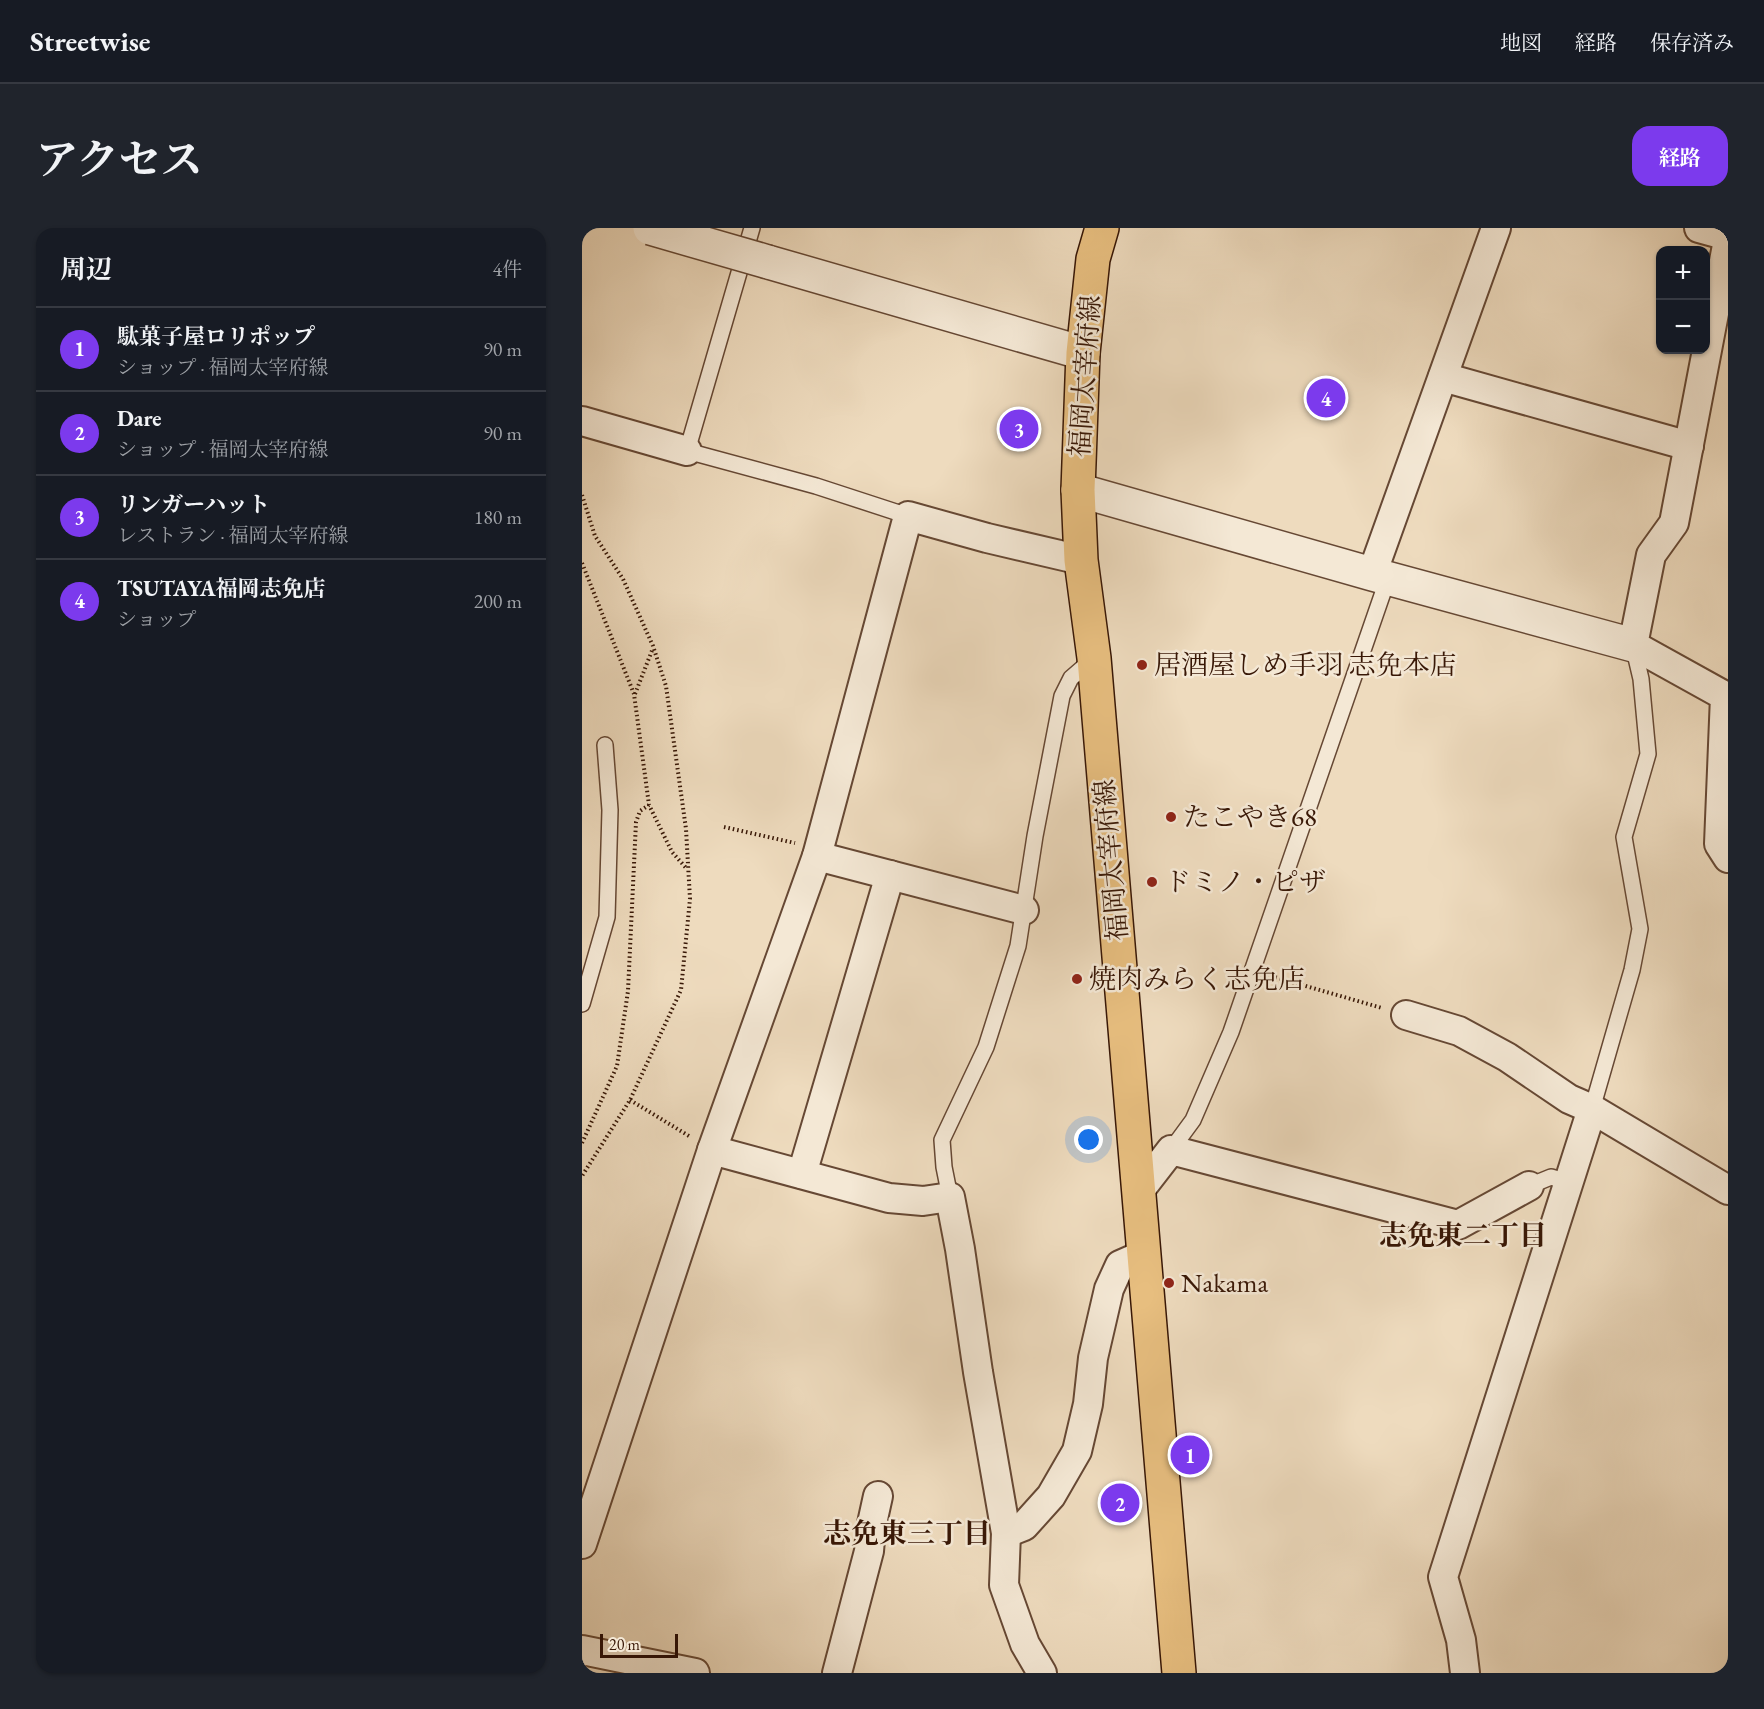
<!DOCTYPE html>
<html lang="ja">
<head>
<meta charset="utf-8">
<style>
  body { margin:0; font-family:"EB Garamond","Noto Serif JP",serif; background:#20242c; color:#f1f3f6 }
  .controls { position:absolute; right:18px; top:18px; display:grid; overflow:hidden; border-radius:12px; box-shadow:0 2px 4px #0004 }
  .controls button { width:54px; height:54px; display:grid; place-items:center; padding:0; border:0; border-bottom:2px solid #363941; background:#171b24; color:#f1f3f6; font:30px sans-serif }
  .scale { position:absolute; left:18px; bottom:15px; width:78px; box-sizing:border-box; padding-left:6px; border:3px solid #381706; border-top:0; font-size:16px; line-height:21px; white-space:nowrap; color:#381706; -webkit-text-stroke:4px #f4e8d5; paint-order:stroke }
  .you { position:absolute; left:507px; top:912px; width:21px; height:21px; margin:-15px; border:4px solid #fff; border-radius:50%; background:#1a73e8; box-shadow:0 0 0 9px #1a73e833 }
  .badge { display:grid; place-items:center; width:39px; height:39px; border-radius:50%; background:#7c3aed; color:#fff; font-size:20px; font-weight:700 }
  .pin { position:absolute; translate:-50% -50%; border:3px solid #fff; box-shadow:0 2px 6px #0006 }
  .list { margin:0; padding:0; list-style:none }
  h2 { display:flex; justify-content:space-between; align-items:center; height:78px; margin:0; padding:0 24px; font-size:26px }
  h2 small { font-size:20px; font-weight:400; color:#9ea1a6 }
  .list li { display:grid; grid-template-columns:39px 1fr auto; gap:18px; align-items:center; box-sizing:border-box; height:84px; padding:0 24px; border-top:2px solid #363941 }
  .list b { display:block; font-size:22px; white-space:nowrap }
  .list p { margin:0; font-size:20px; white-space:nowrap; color:#9ea1a6 }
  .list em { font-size:20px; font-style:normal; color:#9ea1a6 }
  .map { position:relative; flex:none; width:1146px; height:1445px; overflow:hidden; border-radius:18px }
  header { display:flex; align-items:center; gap:36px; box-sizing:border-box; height:84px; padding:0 30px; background:#171b24; border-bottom:2px solid #363941 }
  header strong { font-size:28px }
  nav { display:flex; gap:33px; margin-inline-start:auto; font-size:21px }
  .intro { display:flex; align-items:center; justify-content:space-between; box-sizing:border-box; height:144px; padding:0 36px }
  h1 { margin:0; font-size:42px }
  .button { padding:15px 27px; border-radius:18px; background:#7c3aed; color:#fff; font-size:21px; font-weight:700 }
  main { display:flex; gap:36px; padding:0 36px }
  aside { flex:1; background:#171b24; border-radius:18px; box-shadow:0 2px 4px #0004 }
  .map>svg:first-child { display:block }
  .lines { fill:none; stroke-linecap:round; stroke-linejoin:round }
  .service-casing { stroke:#664834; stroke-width:18 }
  .minor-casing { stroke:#664834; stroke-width:32 }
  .tertiary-casing { stroke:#664834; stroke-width:36 }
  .primary-casing { stroke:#381706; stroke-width:36 }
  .path { stroke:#381706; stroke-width:4; stroke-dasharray:1.5 3; stroke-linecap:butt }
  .service { stroke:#f4e8d5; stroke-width:15 }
  .minor { stroke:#f4e8d5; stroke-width:28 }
  .tertiary { stroke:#f4e8d5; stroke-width:33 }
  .primary { stroke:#e7be7f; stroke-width:33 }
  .tertiary-bridge-casing { stroke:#664834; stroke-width:36; stroke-linecap:butt }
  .tertiary-bridge { stroke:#f4e8d5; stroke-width:33 }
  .poi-dot { fill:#8f2418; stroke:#f4e8d5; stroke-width:2 }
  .labels { text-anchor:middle; stroke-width:5; stroke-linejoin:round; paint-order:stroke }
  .street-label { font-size:27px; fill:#381706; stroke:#f4e8d5 }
  .poi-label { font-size:27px; fill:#381706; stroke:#f4e8d5; text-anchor:start }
  .neighbourhood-label { font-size:28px; font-weight:bold; fill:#381706; stroke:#f4e8d5 }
</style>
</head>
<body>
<header>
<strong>Streetwise</strong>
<nav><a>地図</a><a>経路</a><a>保存済み</a></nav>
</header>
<div class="intro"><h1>アクセス</h1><a class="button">経路</a></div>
<main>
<aside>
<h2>周辺<small>4件</small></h2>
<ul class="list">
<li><span class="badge">1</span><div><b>駄菓子屋ロリポップ</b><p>ショップ · 福岡太宰府線</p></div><em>90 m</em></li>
<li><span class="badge">2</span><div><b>Dare</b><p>ショップ · 福岡太宰府線</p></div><em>90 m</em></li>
<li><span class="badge">3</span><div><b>リンガーハット</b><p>レストラン · 福岡太宰府線</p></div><em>180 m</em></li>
<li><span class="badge">4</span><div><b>TSUTAYA福岡志免店</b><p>ショップ</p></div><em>200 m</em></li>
</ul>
</aside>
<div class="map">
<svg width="1146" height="1445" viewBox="0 0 1146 1445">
  <rect width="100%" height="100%" fill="#eedbbe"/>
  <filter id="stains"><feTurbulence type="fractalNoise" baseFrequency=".00333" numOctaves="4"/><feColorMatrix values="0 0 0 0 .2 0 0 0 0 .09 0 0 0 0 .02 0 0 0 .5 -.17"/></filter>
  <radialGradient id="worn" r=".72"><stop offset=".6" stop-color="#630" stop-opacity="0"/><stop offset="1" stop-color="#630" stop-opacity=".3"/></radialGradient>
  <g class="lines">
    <g class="service-casing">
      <g id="service">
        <polyline points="170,0 105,223 234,258 326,288"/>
        <polyline points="0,776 25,689 28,582 23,517"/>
        <polyline points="1010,881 1050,742 1058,701 1042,609 1066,526 1059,451 1051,417"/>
        <polyline points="589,922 611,892 649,804 806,350"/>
        <polyline points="947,958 969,949 986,954"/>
        <polyline points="368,969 362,939 360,912 404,819 436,718 453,608 480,468 489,450 511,431"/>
      </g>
    </g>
    <g class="minor-casing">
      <g id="minor">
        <polyline points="1117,0 1146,8"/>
        <polyline points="1146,12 1092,295 1069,327 1051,417 1143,468 1137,616 1146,630"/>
        <polyline points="861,149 1107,218"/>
        <polyline points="0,193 105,223"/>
        <polyline points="790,346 914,0"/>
        <polyline points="235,628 442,682"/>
        <polyline points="824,787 877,803 925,829 987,871 1010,881 1146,962"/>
        <polyline points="130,922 307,970 341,973 368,969 378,1021 396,1144 424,1305 422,1357 443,1416 460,1445"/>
        <polyline points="220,946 308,647"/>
        <polyline points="558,962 589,922 876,997 947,958"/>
        <polyline points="424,1305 442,1298 469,1268 495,1223 506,1176 511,1130 527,1061 538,1037 563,1026"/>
        <polyline points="0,1316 130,922 235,628 326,288 405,310 499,332"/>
        <polyline points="0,1422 113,1445"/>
        <polyline points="255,1445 287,1323 289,1300 296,1268"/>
        <polyline points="883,1445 879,1412 861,1349 1010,881"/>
      </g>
    </g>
    <g class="tertiary-casing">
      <g id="tertiary">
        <polyline points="186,34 501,125"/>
        <polyline points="496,262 790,346 1051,417"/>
      </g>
    </g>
    <g class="primary-casing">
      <polyline id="primary" points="520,0 511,31 501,125 496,262 499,332 512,430 597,1445"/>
    </g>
    <g class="path">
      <polyline points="0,267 13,308 41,351 71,418 84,458 104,601 108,671 99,762 48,872 0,948"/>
      <polyline points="0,335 52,466 67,577 90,624 105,641"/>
      <polyline points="53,466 71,420"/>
      <polyline points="142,599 213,615"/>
      <polyline points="689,748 800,780"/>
      <polyline points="48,872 107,908"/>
      <polyline points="0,915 35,838 46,763 54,594 58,583 67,577"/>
    </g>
    <use href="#service" class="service"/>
    <use href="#minor" class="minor"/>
    <use href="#tertiary" class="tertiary"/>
    <use href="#primary" class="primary"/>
    <g class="tertiary-bridge-casing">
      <polyline id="tertiary-bridge" points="68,0 186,34"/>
    </g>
    <use href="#tertiary-bridge" class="tertiary-bridge"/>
  </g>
  <g class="poi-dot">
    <circle cx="560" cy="437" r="6"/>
    <circle cx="589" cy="589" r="6"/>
    <circle cx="570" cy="654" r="6"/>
    <circle cx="495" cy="751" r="6"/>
    <circle cx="587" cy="1055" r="6"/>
  </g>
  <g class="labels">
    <g class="street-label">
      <text transform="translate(503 148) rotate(-86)" y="9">福岡太宰府線</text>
      <text transform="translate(529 632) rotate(-95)" y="9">福岡太宰府線</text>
    </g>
    <g class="poi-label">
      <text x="572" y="446">居酒屋しめ手羽 志免本店</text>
      <text x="601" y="598">たこやき68</text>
      <text x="582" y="663">ドミノ・ピザ</text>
      <text x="507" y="760">焼肉みらく志免店</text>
      <text x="599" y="1064">Nakama</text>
    </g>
    <g class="neighbourhood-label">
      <text x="881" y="1017">志免東二丁目</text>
      <text x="325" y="1315">志免東三丁目</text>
    </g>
  </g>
  <rect width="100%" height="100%" filter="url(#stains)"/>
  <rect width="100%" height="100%" fill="url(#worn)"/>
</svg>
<div class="controls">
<button>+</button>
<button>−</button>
</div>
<div class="scale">20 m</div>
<div class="you"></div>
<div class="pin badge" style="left:608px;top:1227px">1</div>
<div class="pin badge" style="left:538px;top:1275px">2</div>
<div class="pin badge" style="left:437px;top:201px">3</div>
<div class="pin badge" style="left:744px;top:170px">4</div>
</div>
</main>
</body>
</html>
